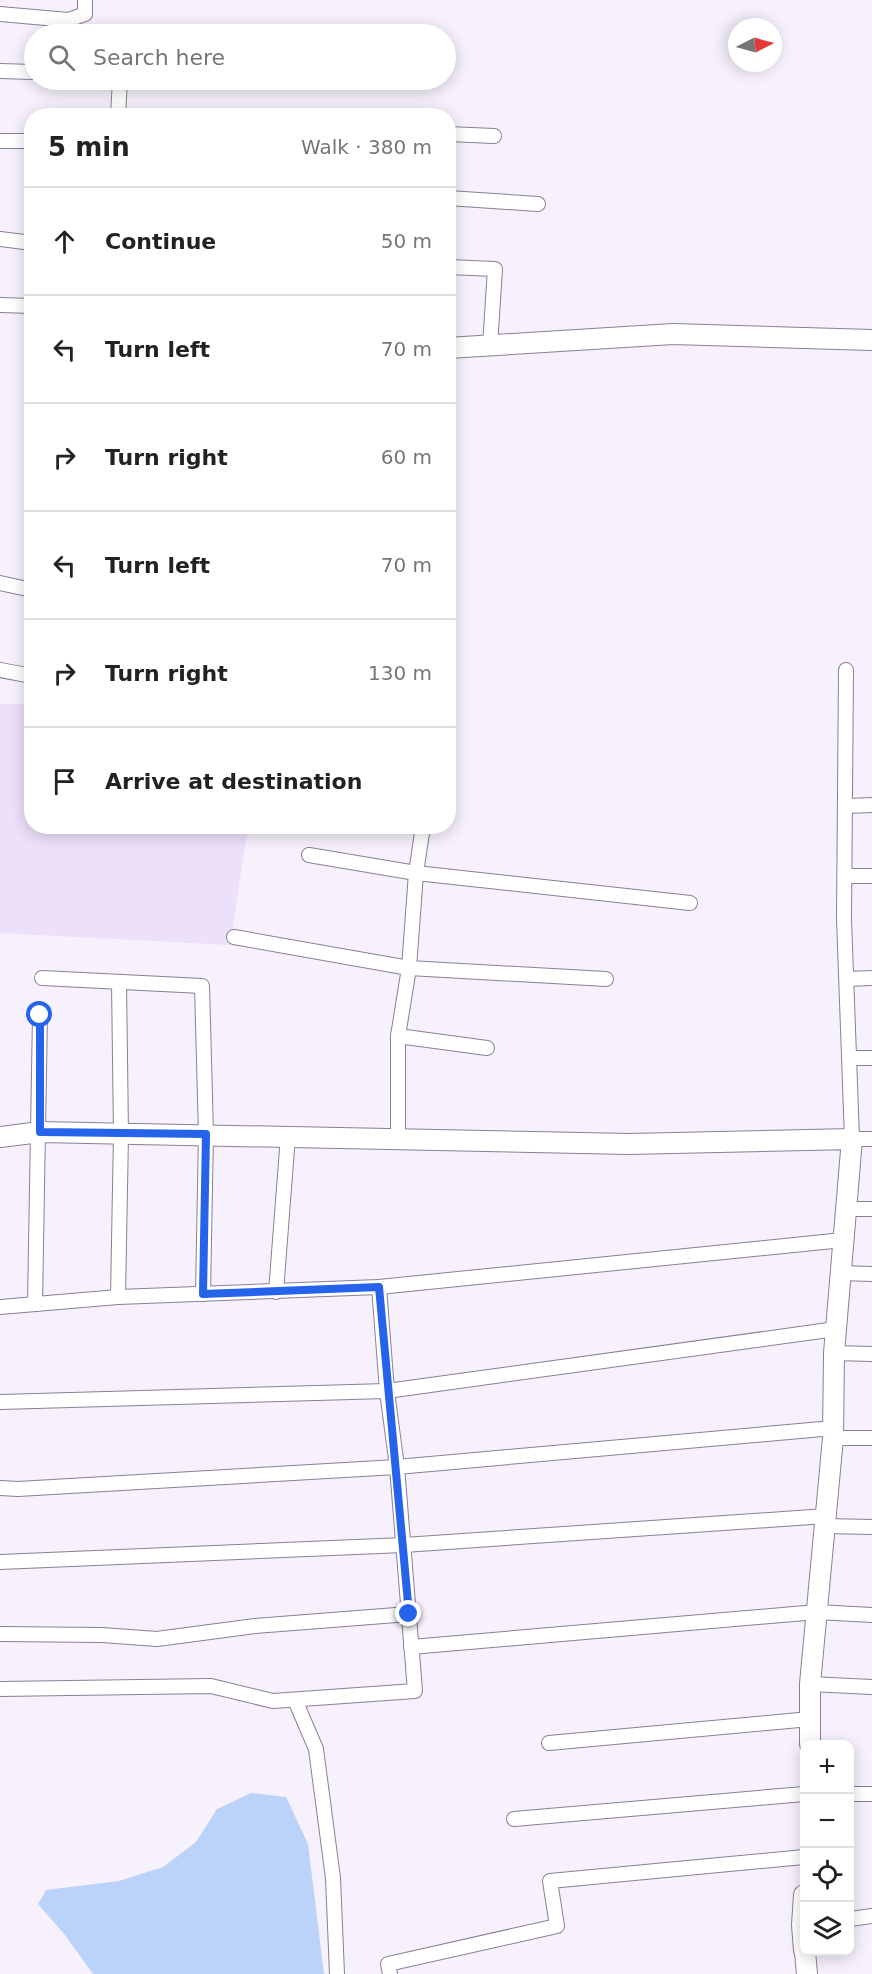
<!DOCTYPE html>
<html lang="en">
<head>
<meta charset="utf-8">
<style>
  body { margin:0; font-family:"DejaVu Sans",sans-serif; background:#f6f6f6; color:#222 }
  .controls { position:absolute; right:18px; bottom:18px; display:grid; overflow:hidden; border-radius:12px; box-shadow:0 3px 15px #0003 }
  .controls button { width:54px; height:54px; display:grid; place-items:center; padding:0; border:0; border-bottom:2px solid #e0e0e0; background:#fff; color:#222; font:30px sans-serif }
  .compass { position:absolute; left:728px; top:18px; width:54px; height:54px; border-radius:50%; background:#fff; box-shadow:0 3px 15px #0003; rotate:84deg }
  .stop { position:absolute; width:18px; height:18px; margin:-14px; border:4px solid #2563eb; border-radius:50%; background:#fff }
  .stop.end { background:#2563eb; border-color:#fff; box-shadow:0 2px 6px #0008 }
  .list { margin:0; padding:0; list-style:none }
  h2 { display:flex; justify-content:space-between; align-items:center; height:78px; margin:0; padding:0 24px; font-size:26px }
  h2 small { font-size:20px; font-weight:400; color:#767676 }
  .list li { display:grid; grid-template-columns:39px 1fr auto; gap:18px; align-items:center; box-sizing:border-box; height:108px; padding:0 24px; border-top:2px solid #e0e0e0 }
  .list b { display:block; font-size:22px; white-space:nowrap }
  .list em { font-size:20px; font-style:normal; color:#767676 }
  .icon { flex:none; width:33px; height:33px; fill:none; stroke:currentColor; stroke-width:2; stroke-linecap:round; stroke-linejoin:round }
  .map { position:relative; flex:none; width:872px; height:1974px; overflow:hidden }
  .search { position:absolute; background:#fff; box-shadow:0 3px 15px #0003; left:24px; top:24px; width:432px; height:66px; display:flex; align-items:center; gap:15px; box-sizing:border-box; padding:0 21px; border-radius:33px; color:#767676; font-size:22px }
  .panel { position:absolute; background:#fff; box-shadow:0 3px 15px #0003; left:24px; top:108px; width:432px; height:726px; border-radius:24px }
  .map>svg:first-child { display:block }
  .built { fill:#ede0fb }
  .water { fill:#bbd2f9 }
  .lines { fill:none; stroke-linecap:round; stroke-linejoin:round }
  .street-casing { stroke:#8a7f97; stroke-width:16 }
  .secondary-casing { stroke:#8a7f97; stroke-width:22 }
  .street { stroke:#fff; stroke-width:14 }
  .secondary { stroke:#fff; stroke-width:20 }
  .route { stroke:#2563eb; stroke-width:8 }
</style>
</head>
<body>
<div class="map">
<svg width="872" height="1974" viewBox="0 0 872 1974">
  <rect width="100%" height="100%" fill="#f6f1fc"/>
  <polygon class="built" points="0,704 31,704 32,826 248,827 230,945 0,933"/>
  <polygon class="water" points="251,1793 286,1797 308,1844 324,1974 93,1974 65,1935 38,1904 46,1890 119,1881 163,1867 196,1842 217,1809"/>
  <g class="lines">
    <g class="street-casing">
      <g id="street">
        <polyline points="0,14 68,20 85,14 85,0"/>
        <polyline points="0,71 34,72"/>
        <polyline points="118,116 120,80"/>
        <polyline points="448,134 494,136"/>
        <polyline points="0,141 32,141"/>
        <polyline points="448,198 538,204"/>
        <polyline points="0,239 32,243"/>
        <polyline points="448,267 495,269 490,346"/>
        <polyline points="0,305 32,306"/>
        <polyline points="0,583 32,590"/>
        <polyline points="0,670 32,676"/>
        <polyline points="846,670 844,919 852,1139 872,1139"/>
        <polyline points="846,806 872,805"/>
        <polyline points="309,855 416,873 690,903"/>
        <polyline points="845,876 872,876"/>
        <polyline points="234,937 409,968 606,979"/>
        <polyline points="42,978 202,986 206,1134 203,1294"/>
        <polyline points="847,979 872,978"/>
        <polyline points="398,1036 487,1048"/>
        <polyline points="850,1058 872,1058"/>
        <polyline points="398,1141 398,1036 409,968 416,873 423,826"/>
        <polyline points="846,1209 872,1209"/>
        <polyline points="841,1273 872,1274"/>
        <polyline points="276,1292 288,1136"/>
        <polyline points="118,1297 121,1134 119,982"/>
        <polyline points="35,1304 40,1015"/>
        <polyline points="0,1307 118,1297 379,1287 843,1240"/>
        <polyline points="834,1353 872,1354"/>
        <polyline points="0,1402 387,1391 836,1329"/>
        <polyline points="833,1438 872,1438"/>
        <polyline points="0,1488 18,1489 397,1467 833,1428"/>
        <polyline points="825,1526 872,1527"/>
        <polyline points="0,1562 404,1545 826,1516"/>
        <polyline points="0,1634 102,1635 157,1639 255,1626 409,1614"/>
        <polyline points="411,1647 817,1612 872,1615"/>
        <polyline points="810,1684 872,1687"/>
        <polyline points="0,1689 211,1686 273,1701 415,1691 397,1467 387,1391 379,1287"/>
        <polyline points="295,1700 316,1749 333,1878 337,1974"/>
        <polyline points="549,1743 810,1719"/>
        <polyline points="850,1794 872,1794"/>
        <polyline points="514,1819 804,1794"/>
        <polyline points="850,1919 872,1916"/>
        <polyline points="390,1974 388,1964 557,1926 550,1881 804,1857"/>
      </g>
    </g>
    <g class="secondary-casing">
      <g id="secondary">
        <polyline points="448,348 673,334 872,340"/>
        <polyline points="0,1137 40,1132 629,1144 852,1139 834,1353 833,1438 810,1684 810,1744"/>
        <polyline points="804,1895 802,1925 804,1950"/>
        <polyline points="805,1952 807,1974"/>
      </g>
    </g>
    <use href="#street" class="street"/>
    <use href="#secondary" class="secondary"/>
  </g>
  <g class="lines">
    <polyline class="route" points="40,1015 40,1132 206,1134 203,1294 379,1287 409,1614"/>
  </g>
</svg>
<div class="controls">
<button>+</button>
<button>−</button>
<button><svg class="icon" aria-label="locate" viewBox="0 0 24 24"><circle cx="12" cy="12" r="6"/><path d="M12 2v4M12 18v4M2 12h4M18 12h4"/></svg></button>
<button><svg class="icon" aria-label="layers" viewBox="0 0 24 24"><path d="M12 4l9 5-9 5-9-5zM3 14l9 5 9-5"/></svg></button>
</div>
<svg class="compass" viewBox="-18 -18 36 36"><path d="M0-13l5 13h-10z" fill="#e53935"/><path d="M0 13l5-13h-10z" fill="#767676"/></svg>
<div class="stop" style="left:40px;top:1015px"></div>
<div class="stop end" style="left:409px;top:1614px"></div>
<div class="search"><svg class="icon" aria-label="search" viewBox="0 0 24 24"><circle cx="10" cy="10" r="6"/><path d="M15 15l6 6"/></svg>Search here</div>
<section class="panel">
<h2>5 min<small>Walk · 380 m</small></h2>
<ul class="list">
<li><svg class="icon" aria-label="ahead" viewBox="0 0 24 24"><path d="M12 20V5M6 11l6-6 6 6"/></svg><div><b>Continue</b></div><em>50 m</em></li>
<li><svg class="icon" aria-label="left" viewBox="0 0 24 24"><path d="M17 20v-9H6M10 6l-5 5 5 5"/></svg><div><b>Turn left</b></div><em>70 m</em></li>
<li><svg class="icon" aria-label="right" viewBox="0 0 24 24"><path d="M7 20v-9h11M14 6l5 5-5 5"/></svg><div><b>Turn right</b></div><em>60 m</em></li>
<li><svg class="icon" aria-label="left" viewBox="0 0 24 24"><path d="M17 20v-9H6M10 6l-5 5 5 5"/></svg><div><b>Turn left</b></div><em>70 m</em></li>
<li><svg class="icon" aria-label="right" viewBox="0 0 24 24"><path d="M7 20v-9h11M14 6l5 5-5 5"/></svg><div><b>Turn right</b></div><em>130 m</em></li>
<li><svg class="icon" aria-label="arrive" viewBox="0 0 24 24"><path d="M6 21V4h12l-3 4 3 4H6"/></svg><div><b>Arrive at destination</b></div></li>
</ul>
</section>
</div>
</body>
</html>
